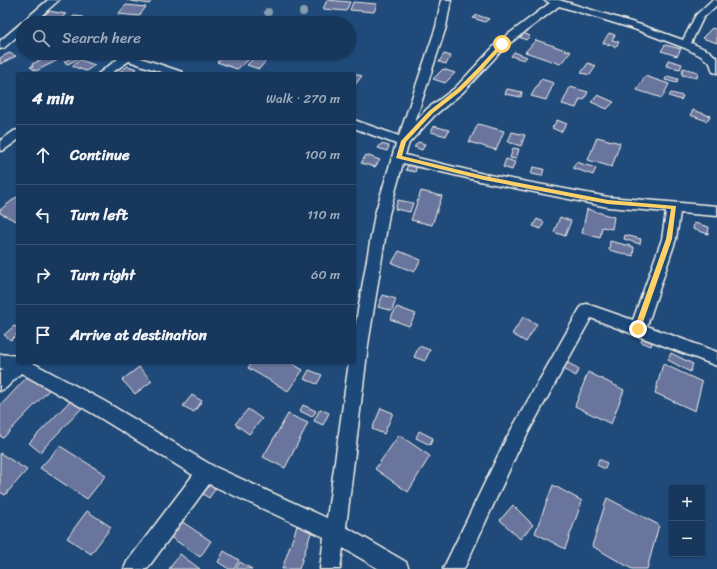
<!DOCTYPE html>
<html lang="en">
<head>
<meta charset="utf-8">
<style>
  body { margin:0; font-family:Sriracha,sans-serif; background:#244365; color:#f1f3f6 }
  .controls { position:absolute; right:12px; bottom:12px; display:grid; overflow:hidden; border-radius:4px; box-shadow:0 1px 3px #0004 }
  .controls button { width:36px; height:36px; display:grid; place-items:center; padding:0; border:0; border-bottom:1px solid #365272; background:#17385c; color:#f1f3f6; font:20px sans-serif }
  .stop { position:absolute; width:12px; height:12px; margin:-9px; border:3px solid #ffd166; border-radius:50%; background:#fff }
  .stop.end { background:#ffd166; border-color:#fff; box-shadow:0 1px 4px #0008 }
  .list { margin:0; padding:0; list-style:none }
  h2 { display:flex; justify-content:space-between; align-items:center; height:52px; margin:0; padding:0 16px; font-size:17px }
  h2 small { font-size:13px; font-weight:400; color:#9eacbb }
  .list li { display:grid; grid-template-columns:26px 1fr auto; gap:12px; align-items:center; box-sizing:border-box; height:60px; padding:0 16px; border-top:1px solid #365272 }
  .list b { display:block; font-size:15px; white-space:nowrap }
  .list em { font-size:13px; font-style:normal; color:#9eacbb }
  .icon { flex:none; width:22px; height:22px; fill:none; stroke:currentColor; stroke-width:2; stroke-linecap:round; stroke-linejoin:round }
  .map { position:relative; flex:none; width:717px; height:569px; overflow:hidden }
  .search { position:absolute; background:#17385c; box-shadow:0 1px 3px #0004; left:16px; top:16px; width:340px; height:44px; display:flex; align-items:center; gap:10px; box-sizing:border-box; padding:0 14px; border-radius:22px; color:#9eacbb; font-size:15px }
  .panel { position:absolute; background:#17385c; box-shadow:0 1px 3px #0004; left:16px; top:72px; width:340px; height:292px; border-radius:4px }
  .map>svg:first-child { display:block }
  .building { fill:#6a749e; stroke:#f4f1e8 }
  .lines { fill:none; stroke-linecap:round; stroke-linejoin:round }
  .street-casing { stroke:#f4f1e8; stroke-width:3 }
  .street { fill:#1f4a7a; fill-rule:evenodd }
  .tree { fill:#869caf }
  .route { fill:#ffd166 }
</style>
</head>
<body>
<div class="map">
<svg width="717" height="569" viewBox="0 0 717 569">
  <rect width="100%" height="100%" fill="#1f4a7a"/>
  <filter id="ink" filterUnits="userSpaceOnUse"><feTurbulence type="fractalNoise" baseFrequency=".025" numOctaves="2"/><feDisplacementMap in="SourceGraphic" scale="8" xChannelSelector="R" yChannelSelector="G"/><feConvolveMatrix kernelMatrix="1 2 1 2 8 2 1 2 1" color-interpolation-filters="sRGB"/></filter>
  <g filter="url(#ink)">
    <g class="building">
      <polygon points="126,0 152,0 149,4"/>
      <polygon points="327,0 350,2 346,11 323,9"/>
      <polygon points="353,2 377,4 374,12 350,10"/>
      <polygon points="126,5 146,7 139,16 118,14"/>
      <polygon points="49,11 66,14 56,23 36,22"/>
      <polygon points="477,15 489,19 485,22 473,18"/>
      <polygon points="74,16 83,17 77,23 65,23"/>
      <polygon points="108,18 124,22 102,23"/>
      <polygon points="712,28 717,30 717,43 702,38"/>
      <polygon points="523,33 530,36 526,40 519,37"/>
      <polygon points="609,33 615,35 612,40 619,42 616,47 603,43"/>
      <polygon points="536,40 551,45 571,52 560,64 525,52"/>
      <polygon points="665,45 681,49 677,56 661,51"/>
      <polygon points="514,52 527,57 524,60 511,56"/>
      <polygon points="9,53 16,56 0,64 0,58"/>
      <polygon points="41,53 51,53 60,59 36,71 30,67 33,66 32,64 41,60 35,56"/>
      <polygon points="229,53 252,53 256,54 237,69 217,62"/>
      <polygon points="79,54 83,56 68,64 64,62"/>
      <polygon points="444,54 451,56 446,64 439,62"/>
      <polygon points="254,58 266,61 259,69 247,65"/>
      <polygon points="80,60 95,65 86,71 72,66"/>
      <polygon points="668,60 682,64 680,69 666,66"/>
      <polygon points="588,63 596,66 590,75 581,73"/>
      <polygon points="128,66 137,69 130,74 116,74"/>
      <polygon points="683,68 698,72 697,78 682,75"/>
      <polygon points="443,69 455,73 445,83 433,79"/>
      <polygon points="348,72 362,76 354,86 354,74 345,74"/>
      <polygon points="645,76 669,84 662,98 637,90"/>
      <polygon points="667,76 678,79 677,83 665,80"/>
      <polygon points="541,79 554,83 546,100 531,96"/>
      <polygon points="570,87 588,92 584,100 580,99 576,108 562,104"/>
      <polygon points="507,89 522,92 521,97 505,94"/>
      <polygon points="671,93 683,96 681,100 669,96"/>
      <polygon points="598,95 614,102 607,109 591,102"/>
      <polygon points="693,110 710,116 707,121 690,115"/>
      <polygon points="557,120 567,124 561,132 552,128"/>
      <polygon points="478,124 504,131 496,150 469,142"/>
      <polygon points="434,126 449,130 446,136 431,132"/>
      <polygon points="512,132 525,135 521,146 508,142"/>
      <polygon points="597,137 620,143 612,167 588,160"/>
      <polygon points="418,142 425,144 422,150 414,147"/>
      <polygon points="381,144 389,146 387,151 378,148"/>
      <polygon points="513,148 519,149 516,159 510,158"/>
      <polygon points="366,155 380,160 375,167 361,163"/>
      <polygon points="506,159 515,162 512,170 503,167"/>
      <polygon points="576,162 596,168 593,175 573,168"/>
      <polygon points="408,164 417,166 415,172 406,170"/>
      <polygon points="533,167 544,169 542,176 531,174"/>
      <polygon points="421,191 442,196 432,225 411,220"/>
      <polygon points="18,196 18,222 0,213 0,210"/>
      <polygon points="398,200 413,203 410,212 395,209"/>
      <polygon points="587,209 614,217 612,229 602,227 600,238 582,233"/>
      <polygon points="560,217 571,221 565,236 554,232"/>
      <polygon points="537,219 544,222 541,229 533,226"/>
      <polygon points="694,223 709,227 708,234 693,229"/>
      <polygon points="625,235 641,239 640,244 624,239"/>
      <polygon points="610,241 634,247 633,256 609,250"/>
      <polygon points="399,251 421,260 414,272 392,263"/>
      <polygon points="383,295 396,299 392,311 378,307"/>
      <polygon points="397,307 416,314 409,326 390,319"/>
      <polygon points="523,317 537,324 526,342 512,334"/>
      <polygon points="14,326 18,328 18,333 11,340 4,335"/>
      <polygon points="645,333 654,337 651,346 641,342"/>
      <polygon points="419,346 430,350 425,361 414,357"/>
      <polygon points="671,353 693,364 690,372 668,360"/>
      <polygon points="561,359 579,369 576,376 558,366"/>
      <polygon points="252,362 294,362 293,364 303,370 288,391 248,368"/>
      <polygon points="663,364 702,382 695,411 655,393"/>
      <polygon points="139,367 152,381 135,394 122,380"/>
      <polygon points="309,370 322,375 317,384 304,379"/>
      <polygon points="588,372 624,390 611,424 575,406"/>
      <polygon points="28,376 50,389 3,438 0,436 0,406"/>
      <polygon points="192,395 202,401 194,412 183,406"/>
      <polygon points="72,399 84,406 40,452 29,443"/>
      <polygon points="303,405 316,411 312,417 300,411"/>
      <polygon points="381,408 393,413 384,434 372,429"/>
      <polygon points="248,409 262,419 249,434 235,424"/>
      <polygon points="320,409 329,413 323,425 314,421"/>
      <polygon points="288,414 308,423 285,468 263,457"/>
      <polygon points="419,431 433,438 430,445 416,438"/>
      <polygon points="399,435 430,456 408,492 375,469"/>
      <polygon points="60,446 106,475 87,499 40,468"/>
      <polygon points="0,453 27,470 5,495 0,492"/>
      <polygon points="599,459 607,463 605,469 597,465"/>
      <polygon points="206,474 220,482 209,498 195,489"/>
      <polygon points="553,485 582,501 565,549 535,533"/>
      <polygon points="607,498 659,525 647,569 632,569 592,546"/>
      <polygon points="513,505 533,525 520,539 500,520"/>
      <polygon points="87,511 111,527 91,554 67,538"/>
      <polygon points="175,517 211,541 200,557 163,532"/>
      <polygon points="297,526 312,530 299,569 282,569"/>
      <polygon points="224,551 239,560 234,569 229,569 218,562"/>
      <polygon points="180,554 200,569 169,569"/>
      <polygon points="240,562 252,569 236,569"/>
    </g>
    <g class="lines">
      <g class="street-casing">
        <g id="street">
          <polygon points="48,0 59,0 33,23 23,23 23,31 4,48 0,49 0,41"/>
          <polygon points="441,0 451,0 446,27 415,122 427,109 455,88 498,42 550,3 544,0 559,0 641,25 683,40 696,15 712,0 717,0 717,5 703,18 691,43 709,51 717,58 717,73 713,72 710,63 701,56 685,48 634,29 559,6 506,46 463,92 435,115 409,143 405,155 484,174 608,197 717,206 717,216 680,213 676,239 647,326 717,352 717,366 591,318 518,451 464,569 443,569 506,439 582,305 587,304 633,320 662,239 666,212 608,207 484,182 403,163 389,214 368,345 346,527 406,562 409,569 379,569 343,548 340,569 320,569 324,537 209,484 147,569 124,569 127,562 193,475 92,413 21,373 6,388 0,391 0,372 3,369 0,368 0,354 18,356 18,362 31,362 104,401 213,466 327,518 349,362 354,362 354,333 375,214 396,144 354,128 354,120 399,136 436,27"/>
          <polygon points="106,53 124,53 132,55 182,72 183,74 167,74 129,61 110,74 98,74 119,58 107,55"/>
          <polygon points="18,130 18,140 4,150 0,151 0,141 14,131"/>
        </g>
      </g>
      <use href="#street" class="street"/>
    </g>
    <g class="tree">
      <circle cx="268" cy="12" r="4"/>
      <circle cx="303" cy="12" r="4"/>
    </g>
  </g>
  <polygon class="route" points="501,43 505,44 481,71 461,91 433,113 406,142 402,156 484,176 608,200 676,206 672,239 640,331 638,332 634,329 666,239 671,209 608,204 484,180 396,158 401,141 429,111 457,89 477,69"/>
</svg>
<div class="controls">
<button>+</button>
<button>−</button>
</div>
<div class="stop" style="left:502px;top:44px"></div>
<div class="stop end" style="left:638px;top:329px"></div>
<div class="search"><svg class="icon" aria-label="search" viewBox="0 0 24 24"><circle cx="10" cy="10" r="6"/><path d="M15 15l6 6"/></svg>Search here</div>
<section class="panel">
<h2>4 min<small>Walk · 270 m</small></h2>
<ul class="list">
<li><svg class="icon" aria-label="ahead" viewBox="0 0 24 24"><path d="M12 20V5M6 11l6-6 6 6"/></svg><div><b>Continue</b></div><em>100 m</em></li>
<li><svg class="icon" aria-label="left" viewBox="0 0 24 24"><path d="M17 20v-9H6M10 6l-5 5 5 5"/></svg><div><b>Turn left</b></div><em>110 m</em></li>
<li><svg class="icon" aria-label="right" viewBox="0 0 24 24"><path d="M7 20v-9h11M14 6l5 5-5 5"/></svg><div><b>Turn right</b></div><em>60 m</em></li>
<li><svg class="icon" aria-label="arrive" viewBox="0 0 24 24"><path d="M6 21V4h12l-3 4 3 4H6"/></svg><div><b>Arrive at destination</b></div></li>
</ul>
</section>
</div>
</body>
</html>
